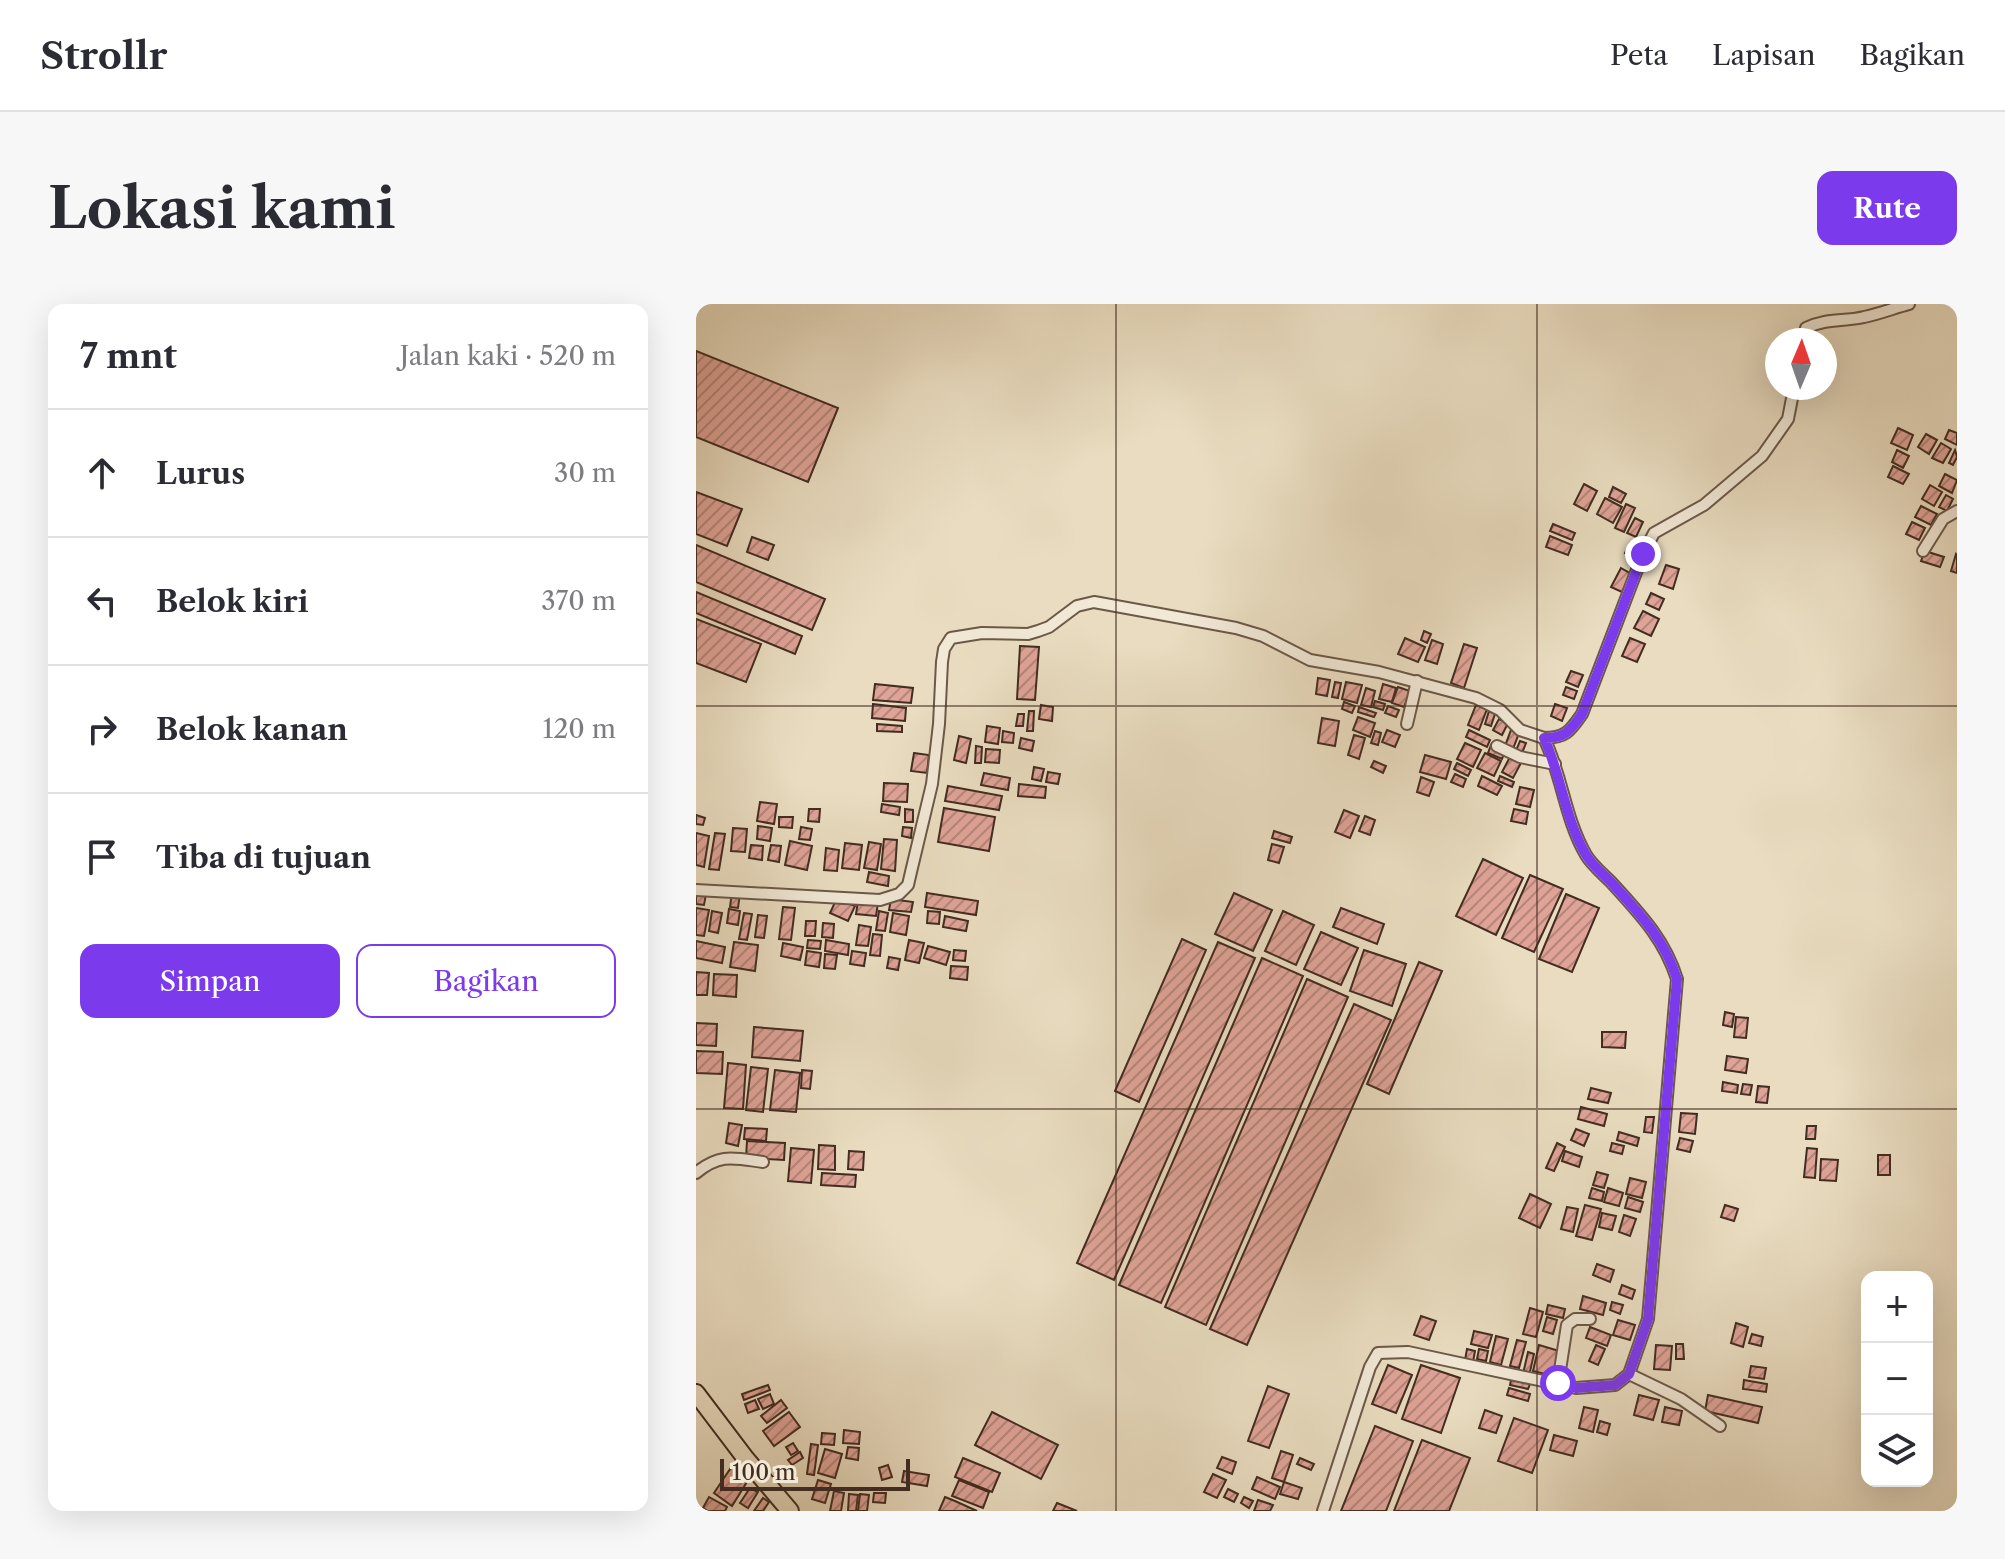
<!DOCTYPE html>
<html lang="id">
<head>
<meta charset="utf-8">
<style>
  body { margin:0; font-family:"Libre Caslon Text",serif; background:#f7f7f7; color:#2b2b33 }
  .controls { position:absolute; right:24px; bottom:24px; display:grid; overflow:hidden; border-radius:16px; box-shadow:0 8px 32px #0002 }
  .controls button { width:72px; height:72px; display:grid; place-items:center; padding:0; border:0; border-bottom:2px solid #e1e1e2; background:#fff; color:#2b2b33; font:40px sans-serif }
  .compass { position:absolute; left:1069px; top:24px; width:72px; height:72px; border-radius:50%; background:#fff; box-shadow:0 8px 32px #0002; rotate:2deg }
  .scale { position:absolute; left:24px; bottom:20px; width:190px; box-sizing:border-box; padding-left:8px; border:4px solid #432c20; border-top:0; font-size:22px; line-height:28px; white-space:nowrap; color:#432c20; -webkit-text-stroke:6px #f1e8d6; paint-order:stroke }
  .stop { position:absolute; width:24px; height:24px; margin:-18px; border:6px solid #7c3aed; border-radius:50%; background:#fff }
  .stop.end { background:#7c3aed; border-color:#fff; box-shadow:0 2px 8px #0008 }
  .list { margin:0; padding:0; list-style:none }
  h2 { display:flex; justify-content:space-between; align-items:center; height:104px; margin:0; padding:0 32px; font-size:34px }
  h2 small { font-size:26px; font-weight:400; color:#7c7c81 }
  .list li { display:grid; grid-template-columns:52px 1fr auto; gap:24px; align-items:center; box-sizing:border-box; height:128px; padding:0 32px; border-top:2px solid #e1e1e2 }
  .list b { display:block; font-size:30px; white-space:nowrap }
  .list em { font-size:26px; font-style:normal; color:#7c7c81 }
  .actions { display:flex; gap:16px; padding:24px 32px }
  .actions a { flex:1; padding:18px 0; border:2px solid #7c3aed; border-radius:16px; text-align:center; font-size:28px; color:#7c3aed }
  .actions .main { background:#7c3aed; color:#fff }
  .icon { flex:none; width:44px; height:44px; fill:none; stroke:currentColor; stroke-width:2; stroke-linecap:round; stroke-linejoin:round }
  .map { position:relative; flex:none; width:1261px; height:1207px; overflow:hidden; border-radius:16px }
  header { display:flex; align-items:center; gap:48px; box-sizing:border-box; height:112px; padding:0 40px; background:#fff; border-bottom:2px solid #e1e1e2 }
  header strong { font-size:38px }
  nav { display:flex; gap:44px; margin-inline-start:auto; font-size:28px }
  .intro { display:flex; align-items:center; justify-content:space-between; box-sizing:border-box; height:192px; padding:0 48px }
  h1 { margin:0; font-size:56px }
  .button { padding:20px 36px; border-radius:16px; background:#7c3aed; color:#fff; font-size:28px; font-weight:700 }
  main { display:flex; gap:48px; padding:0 48px }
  aside { flex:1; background:#fff; border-radius:16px; box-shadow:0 8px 32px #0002 }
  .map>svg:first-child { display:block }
  .building { fill:url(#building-hatch); stroke:#432c20; stroke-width:2 }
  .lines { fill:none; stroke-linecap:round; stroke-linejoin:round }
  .minor-casing { stroke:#6c5848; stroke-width:14 }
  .trunk-casing { stroke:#432c20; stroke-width:20 }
  .minor { stroke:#f1e8d6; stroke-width:10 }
  .trunk { stroke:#e9dcc0; stroke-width:16 }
  .route { stroke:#7c3aed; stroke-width:10 }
  .grid { fill:none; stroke:#432c20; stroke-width:2; stroke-opacity:0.55 }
</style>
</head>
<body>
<header>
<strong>Strollr</strong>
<nav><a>Peta</a><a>Lapisan</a><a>Bagikan</a></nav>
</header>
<div class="intro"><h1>Lokasi kami</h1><a class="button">Rute</a></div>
<main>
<aside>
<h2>7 mnt<small>Jalan kaki · 520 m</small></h2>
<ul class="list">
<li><svg class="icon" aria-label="ahead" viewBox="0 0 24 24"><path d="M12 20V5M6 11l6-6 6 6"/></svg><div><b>Lurus</b></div><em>30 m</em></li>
<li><svg class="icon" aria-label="left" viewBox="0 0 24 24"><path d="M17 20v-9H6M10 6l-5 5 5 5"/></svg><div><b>Belok kiri</b></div><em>370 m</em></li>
<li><svg class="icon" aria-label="right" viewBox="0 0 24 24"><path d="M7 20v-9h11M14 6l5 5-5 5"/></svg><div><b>Belok kanan</b></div><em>120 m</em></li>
<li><svg class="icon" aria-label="arrive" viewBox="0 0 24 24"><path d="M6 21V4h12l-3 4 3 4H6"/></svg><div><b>Tiba di tujuan</b></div></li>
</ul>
<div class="actions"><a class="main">Simpan</a><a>Bagikan</a></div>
</aside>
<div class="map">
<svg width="1261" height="1207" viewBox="0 0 1261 1207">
  <defs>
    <pattern id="building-hatch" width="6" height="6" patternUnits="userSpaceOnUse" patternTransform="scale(2)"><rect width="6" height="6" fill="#dfa397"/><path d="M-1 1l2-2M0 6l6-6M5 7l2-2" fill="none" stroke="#b6857b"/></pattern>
  </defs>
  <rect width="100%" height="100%" fill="#e9dcc0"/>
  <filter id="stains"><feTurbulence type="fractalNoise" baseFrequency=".0025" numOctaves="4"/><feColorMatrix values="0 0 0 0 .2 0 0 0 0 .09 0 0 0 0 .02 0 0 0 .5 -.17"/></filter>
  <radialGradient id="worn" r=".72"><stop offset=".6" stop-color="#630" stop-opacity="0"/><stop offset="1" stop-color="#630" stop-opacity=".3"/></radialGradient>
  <g class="building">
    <polygon points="0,47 142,104 112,178 0,133"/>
    <polygon points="1202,124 1217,131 1211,146 1195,139"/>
    <polygon points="1253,126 1261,129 1261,141 1249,135"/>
    <polygon points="1230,130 1241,136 1233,150 1222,143"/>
    <polygon points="1245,139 1255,145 1247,159 1236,154"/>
    <polygon points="1201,146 1213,152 1207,164 1196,158"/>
    <polygon points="1259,146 1261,153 1257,161 1253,159"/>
    <polygon points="1197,162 1213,170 1207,180 1192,173"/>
    <polygon points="1249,170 1261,176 1256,189 1243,182"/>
    <polygon points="888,180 901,187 891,207 878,200"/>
    <polygon points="1234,181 1246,188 1238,202 1226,195"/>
    <polygon points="917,183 930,190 925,199 913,193"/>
    <polygon points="0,188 46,205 31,242 0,230"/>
    <polygon points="1250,191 1257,195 1251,207 1243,203"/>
    <polygon points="909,194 926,203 917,219 901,210"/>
    <polygon points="930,200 939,204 928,228 919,224"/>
    <polygon points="1225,202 1241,210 1235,221 1219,213"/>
    <polygon points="939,214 947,218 940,233 931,229"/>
    <polygon points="1216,218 1229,224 1223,236 1210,230"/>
    <polygon points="857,220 879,229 876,236 854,227"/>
    <polygon points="854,232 876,241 872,251 850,243"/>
    <polygon points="56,233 78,241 72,256 51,248"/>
    <polygon points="934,239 948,246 942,256 929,249"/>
    <polygon points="0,241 129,295 116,326 0,278"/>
    <polygon points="1229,247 1248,253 1244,263 1225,257"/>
    <polygon points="1260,250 1261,251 1261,269 1255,267"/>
    <polygon points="970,261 983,265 977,285 963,280"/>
    <polygon points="925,264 937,271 928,289 915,283"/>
    <polygon points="0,288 106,332 99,350 0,309"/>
    <polygon points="955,289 968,295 963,306 950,300"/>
    <polygon points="947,307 963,315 955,332 938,324"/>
    <polygon points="0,315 65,340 50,378 0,359"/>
    <polygon points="728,327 735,330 731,339 725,336"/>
    <polygon points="709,334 729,343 722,358 702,350"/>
    <polygon points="934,334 949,340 941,358 926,352"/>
    <polygon points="736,336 747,340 741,360 729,356"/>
    <polygon points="768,340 781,344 768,384 755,379"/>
    <polygon points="324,342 343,343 339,396 321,395"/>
    <polygon points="875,367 887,371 882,383 870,378"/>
    <polygon points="622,374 634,376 631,392 620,390"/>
    <polygon points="639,378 645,379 642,394 636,393"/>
    <polygon points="650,378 666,381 661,399 646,395"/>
    <polygon points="179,380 217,384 215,399 177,396"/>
    <polygon points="687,380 700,384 696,398 683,395"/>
    <polygon points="702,383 714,387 708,403 696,399"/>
    <polygon points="870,383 881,387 878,395 867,391"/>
    <polygon points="670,384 679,387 675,403 665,401"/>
    <polygon points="679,397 689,400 687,406 677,403"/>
    <polygon points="648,398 659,402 656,409 646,405"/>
    <polygon points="177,400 210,404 209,417 176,414"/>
    <polygon points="859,400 871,404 866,417 855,412"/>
    <polygon points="345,401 357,403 356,417 343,415"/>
    <polygon points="780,401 791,405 783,426 772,421"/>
    <polygon points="692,402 703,406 700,413 689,409"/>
    <polygon points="663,403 680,409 678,413 662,408"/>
    <polygon points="333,407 338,407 337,427 331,427"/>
    <polygon points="793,407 799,410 795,422 789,420"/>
    <polygon points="322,410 328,410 327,422 320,422"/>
    <polygon points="662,413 679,419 674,433 657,426"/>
    <polygon points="626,414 643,417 639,442 622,439"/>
    <polygon points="803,415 812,419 806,431 797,426"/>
    <polygon points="181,420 206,422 206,428 181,427"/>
    <polygon points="291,422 304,424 302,440 289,438"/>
    <polygon points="691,426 704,431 699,443 686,438"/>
    <polygon points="773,426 794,436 791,443 770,433"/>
    <polygon points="815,426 823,429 817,445 809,442"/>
    <polygon points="307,427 318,429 317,439 306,438"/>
    <polygon points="679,427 685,429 682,441 675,439"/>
    <polygon points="658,431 669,434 663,455 652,451"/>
    <polygon points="263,432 275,435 270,459 258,456"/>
    <polygon points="325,434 338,437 336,447 323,444"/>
    <polygon points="824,437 830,439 826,449 820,447"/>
    <polygon points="769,439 785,446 777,463 761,455"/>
    <polygon points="795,441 809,447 806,455 792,449"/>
    <polygon points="280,442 286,443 285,459 279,459"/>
    <polygon points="290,445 304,446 303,459 289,458"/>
    <polygon points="218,449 233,451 231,469 215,467"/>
    <polygon points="789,449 805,457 798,472 781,464"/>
    <polygon points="729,451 755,458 750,475 724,468"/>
    <polygon points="814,453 825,459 817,474 806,468"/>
    <polygon points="678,457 690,462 687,469 675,463"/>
    <polygon points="761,459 775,466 772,472 758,465"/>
    <polygon points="338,463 348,465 345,477 336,475"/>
    <polygon points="352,468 364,470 362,480 350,478"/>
    <polygon points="288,469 314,474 312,486 285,481"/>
    <polygon points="759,470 770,475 767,483 755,478"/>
    <polygon points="786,472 806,482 801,491 782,482"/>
    <polygon points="804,472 818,478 816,483 802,477"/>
    <polygon points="725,473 738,478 733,492 721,488"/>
    <polygon points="188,479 212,480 211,498 187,497"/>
    <polygon points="323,480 350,483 349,494 322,492"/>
    <polygon points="252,482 306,492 303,506 249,497"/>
    <polygon points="824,483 838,486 834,503 820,500"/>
    <polygon points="64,498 81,500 78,520 61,517"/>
    <polygon points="186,500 204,503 203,511 185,508"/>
    <polygon points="248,504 299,513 293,547 242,538"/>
    <polygon points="113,505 124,505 123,518 112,517"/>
    <polygon points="209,505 217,506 217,518 209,518"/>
    <polygon points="818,505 832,508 830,520 815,517"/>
    <polygon points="648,506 663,512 654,534 639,528"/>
    <polygon points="0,511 9,514 7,521 0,520"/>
    <polygon points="669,512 679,516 674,531 663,527"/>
    <polygon points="83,513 97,513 96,524 83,523"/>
    <polygon points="62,522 76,524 74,537 61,535"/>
    <polygon points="105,523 116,525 114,536 103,535"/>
    <polygon points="207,523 216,524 215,534 206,532"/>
    <polygon points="37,524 51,525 49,548 35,547"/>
    <polygon points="578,527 596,533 594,539 576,534"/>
    <polygon points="0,529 13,532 8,563 0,561"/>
    <polygon points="19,529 29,530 23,566 13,565"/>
    <polygon points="188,535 201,536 199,567 185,565"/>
    <polygon points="94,537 116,542 111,566 89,561"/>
    <polygon points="173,538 185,540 181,566 168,564"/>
    <polygon points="149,539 166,541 163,566 146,564"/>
    <polygon points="576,540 588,543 583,559 572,556"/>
    <polygon points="55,541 67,542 66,556 53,554"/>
    <polygon points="75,541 85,542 83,558 72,556"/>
    <polygon points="130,544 143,546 141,567 128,566"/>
    <polygon points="787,555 827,574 800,631 760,612"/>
    <polygon points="173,568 193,572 192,582 171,578"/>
    <polygon points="834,571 867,585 838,648 806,634"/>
    <polygon points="36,588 44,589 42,604 34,603"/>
    <polygon points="0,589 10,590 8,601 0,600"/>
    <polygon points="231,589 282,597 280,611 229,603"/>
    <polygon points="538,589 576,606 557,647 519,630"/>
    <polygon points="870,590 903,604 876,668 843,655"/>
    <polygon points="141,594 159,602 152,617 134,609"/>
    <polygon points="195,595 217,598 215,608 193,606"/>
    <polygon points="162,597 182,599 180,612 160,610"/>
    <polygon points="87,603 99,604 95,636 83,635"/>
    <polygon points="0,604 13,606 8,632 0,631"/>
    <polygon points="645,604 688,620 681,640 637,623"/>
    <polygon points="33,605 44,607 42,621 31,619"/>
    <polygon points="16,607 26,609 22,629 13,627"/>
    <polygon points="183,607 192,609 189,627 180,626"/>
    <polygon points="232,607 244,608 243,620 231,619"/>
    <polygon points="587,607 618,621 600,661 569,647"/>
    <polygon points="48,609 56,610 51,636 43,635"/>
    <polygon points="197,609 213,612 210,631 194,628"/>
    <polygon points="62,611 71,612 68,634 59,633"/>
    <polygon points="249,612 272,617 270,627 247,623"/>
    <polygon points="110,617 120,617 119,632 109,632"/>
    <polygon points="127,619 138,620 137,634 126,633"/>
    <polygon points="163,621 175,623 172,642 160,641"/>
    <polygon points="625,628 662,644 645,681 608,665"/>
    <polygon points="177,630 186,631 184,652 174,651"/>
    <polygon points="486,635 510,646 443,798 419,787"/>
    <polygon points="112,636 125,637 124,645 111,644"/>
    <polygon points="130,636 153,640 152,651 129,647"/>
    <polygon points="213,636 228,639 223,659 209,656"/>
    <polygon points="0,637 29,643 26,659 0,654"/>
    <polygon points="38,638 62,641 59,667 34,663"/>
    <polygon points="522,638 559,654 418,976 381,959"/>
    <polygon points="87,639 107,643 104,656 85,652"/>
    <polygon points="232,642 254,648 250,661 228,654"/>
    <polygon points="258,646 270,647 269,657 257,656"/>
    <polygon points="668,646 710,660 696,702 654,687"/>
    <polygon points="111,647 125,649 123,663 109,661"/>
    <polygon points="156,647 170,649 168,662 154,660"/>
    <polygon points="129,650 141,651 139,665 128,664"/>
    <polygon points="193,653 204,655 202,666 191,664"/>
    <polygon points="566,654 607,672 465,999 423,981"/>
    <polygon points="723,658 746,667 693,790 671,780"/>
    <polygon points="255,662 272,663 271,676 254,674"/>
    <polygon points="0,668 13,669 11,691 0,691"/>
    <polygon points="18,670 41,671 40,693 17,691"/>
    <polygon points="611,675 652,693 510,1021 469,1003"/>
    <polygon points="658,700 695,716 551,1041 514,1025"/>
    <polygon points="1029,708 1038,710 1036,723 1027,721"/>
    <polygon points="1040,713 1052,714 1050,734 1038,733"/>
    <polygon points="0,719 21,720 20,742 0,741"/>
    <polygon points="58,723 107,727 104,757 56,753"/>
    <polygon points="906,728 930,728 929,744 906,743"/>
    <polygon points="0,747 27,748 26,770 0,769"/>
    <polygon points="1031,752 1052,755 1050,769 1029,766"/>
    <polygon points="32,759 50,761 47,805 28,804"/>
    <polygon points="55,763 72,765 67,808 50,806"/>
    <polygon points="79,766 104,769 100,808 74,806"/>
    <polygon points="106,766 116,767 114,785 105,784"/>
    <polygon points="1027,778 1042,781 1041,789 1026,787"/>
    <polygon points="1047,780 1056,781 1054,791 1045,790"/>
    <polygon points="1062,782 1073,783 1071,799 1060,798"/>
    <polygon points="895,784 915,789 912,799 892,795"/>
    <polygon points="885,803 911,810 908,822 882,815"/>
    <polygon points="985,809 1001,810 999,830 983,828"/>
    <polygon points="950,813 958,813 956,829 948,828"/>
    <polygon points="33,819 46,821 42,842 30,839"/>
    <polygon points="1111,822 1120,822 1119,835 1110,835"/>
    <polygon points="49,824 71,825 70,837 48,835"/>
    <polygon points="880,825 893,830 888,842 875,836"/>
    <polygon points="923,828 943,834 941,842 921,836"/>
    <polygon points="984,834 997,837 994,848 981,845"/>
    <polygon points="51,837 89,839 88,856 50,854"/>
    <polygon points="861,839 869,843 858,867 850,864"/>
    <polygon points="916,839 928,842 926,850 914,847"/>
    <polygon points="123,841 139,842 139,866 122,865"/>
    <polygon points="95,844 118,846 115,879 92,877"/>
    <polygon points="1111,844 1121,845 1119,874 1108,873"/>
    <polygon points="153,847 168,848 167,866 152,865"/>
    <polygon points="869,847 886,853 883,863 866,857"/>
    <rect x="1182" y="851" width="12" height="20"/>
    <polygon points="1125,855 1142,856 1140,877 1124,876"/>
    <polygon points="901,868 912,871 908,884 897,881"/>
    <polygon points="126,869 160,871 159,883 125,881"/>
    <polygon points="934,874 950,878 946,894 930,890"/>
    <polygon points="896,884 908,888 906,897 893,894"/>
    <polygon points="912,884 927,889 923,902 908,898"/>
    <polygon points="834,890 855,900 844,924 823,914"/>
    <polygon points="932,893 947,898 944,908 929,904"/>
    <polygon points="889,901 905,905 896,936 880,932"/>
    <polygon points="1029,901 1042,905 1038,917 1025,913"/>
    <polygon points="871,903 882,905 877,928 865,925"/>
    <polygon points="906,909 920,912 916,926 903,923"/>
    <polygon points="928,911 940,915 934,932 923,928"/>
    <polygon points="901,960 918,966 914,978 897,971"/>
    <polygon points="926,981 939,986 936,995 923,990"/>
    <polygon points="887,992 910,999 907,1011 884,1005"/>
    <polygon points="916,998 927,1001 924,1010 914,1006"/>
    <polygon points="852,1001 869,1005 867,1014 850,1010"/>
    <polygon points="834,1004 847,1008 840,1033 827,1030"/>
    <polygon points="725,1012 740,1017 733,1036 718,1031"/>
    <polygon points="851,1013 861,1016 857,1030 847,1027"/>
    <polygon points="922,1016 939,1021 934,1036 917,1031"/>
    <polygon points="1040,1019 1052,1023 1047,1043 1035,1039"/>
    <polygon points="894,1023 915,1031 911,1042 890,1034"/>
    <polygon points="778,1027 796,1031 792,1044 775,1040"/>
    <polygon points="1056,1030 1067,1033 1065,1042 1053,1039"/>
    <polygon points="800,1032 812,1035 805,1061 794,1058"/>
    <polygon points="821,1036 830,1038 823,1064 814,1062"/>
    <polygon points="980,1040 987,1040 988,1055 980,1055"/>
    <polygon points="843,1041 863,1047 857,1072 837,1067"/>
    <polygon points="900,1041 909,1045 902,1061 893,1057"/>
    <polygon points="960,1041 976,1042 974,1066 958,1065"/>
    <polygon points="771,1045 779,1047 777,1058 769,1056"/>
    <polygon points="783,1045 792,1047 790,1057 781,1055"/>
    <polygon points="832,1048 838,1050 833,1072 827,1070"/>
    <polygon points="692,1061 716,1071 700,1109 676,1100"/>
    <polygon points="725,1061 764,1074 745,1129 706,1115"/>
    <polygon points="1055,1062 1070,1064 1068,1075 1053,1073"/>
    <polygon points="815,1076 834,1080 832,1085 814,1081"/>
    <polygon points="1048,1076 1071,1080 1070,1088 1047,1085"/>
    <polygon points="72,1081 74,1086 48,1096 46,1090"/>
    <polygon points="572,1082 593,1090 573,1144 552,1137"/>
    <polygon points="813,1084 834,1090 832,1097 811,1091"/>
    <polygon points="74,1090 78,1100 67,1105 62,1095"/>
    <polygon points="943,1091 963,1096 957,1116 938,1111"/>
    <polygon points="1012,1091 1066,1103 1062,1119 1009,1107"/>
    <polygon points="59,1096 63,1105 52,1109 49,1100"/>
    <polygon points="85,1096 91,1104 71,1119 65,1112"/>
    <polygon points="888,1103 902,1106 897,1128 883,1124"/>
    <polygon points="969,1103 986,1107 983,1121 966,1118"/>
    <polygon points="789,1106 806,1112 800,1129 783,1124"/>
    <polygon points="93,1108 104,1123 78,1142 67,1127"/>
    <polygon points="296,1108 362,1141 345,1175 279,1141"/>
    <polygon points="818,1114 852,1126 836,1169 802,1157"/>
    <polygon points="904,1117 914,1120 911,1131 901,1128"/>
    <polygon points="679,1122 717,1137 690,1207 645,1207"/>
    <polygon points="148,1126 164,1128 163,1140 147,1139"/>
    <polygon points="126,1129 139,1130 138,1141 125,1140"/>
    <polygon points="858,1131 881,1137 877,1152 854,1146"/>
    <polygon points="726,1136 774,1154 753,1207 698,1207"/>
    <polygon points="97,1139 102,1147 95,1151 90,1143"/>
    <polygon points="115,1140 122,1141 118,1171 111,1170"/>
    <polygon points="152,1143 163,1144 162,1156 150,1154"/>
    <polygon points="129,1145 146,1150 139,1174 122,1169"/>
    <polygon points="585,1147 597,1151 588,1178 576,1174"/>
    <polygon points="104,1148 107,1154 96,1161 92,1156"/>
    <polygon points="526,1153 540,1158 536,1170 521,1164"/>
    <polygon points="267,1154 304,1169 296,1188 259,1173"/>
    <polygon points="604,1154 618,1160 615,1166 601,1160"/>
    <polygon points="192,1161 196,1173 186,1176 183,1164"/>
    <polygon points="36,1162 54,1173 36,1202 18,1189"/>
    <polygon points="208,1167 233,1171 231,1182 206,1178"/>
    <polygon points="517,1170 530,1176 521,1194 508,1188"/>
    <polygon points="561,1173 584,1183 579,1195 556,1185"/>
    <polygon points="122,1176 135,1180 129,1199 116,1195"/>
    <polygon points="263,1176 293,1188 287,1204 256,1192"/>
    <polygon points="588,1178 606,1184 602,1195 584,1190"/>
    <polygon points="54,1184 62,1188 52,1204 44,1199"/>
    <polygon points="532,1185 542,1190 538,1198 528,1193"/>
    <polygon points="138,1187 148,1189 145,1207 134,1207"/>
    <polygon points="178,1189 190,1189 189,1199 177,1198"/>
    <polygon points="153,1190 162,1191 160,1207 152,1207"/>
    <polygon points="164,1190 173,1191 171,1207 162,1207"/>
    <polygon points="13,1193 31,1203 29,1207 12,1207 7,1204"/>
    <polygon points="249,1193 259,1197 281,1207 243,1207"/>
    <polygon points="548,1193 557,1197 553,1204 545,1199"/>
    <polygon points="67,1194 73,1198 67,1207 58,1207"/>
    <polygon points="562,1196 577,1201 574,1207 558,1207"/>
    <polygon points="361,1199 381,1207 357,1207"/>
  </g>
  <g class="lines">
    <g class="minor-casing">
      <g id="minor">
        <path d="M1108,36L1110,24C1130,14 1147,18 1168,13C1183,10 1198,4 1213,0"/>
        <polyline points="1227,247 1247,215 1261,207"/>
        <polyline points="711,420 721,377"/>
        <path d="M848,434C870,434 874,427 886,410L947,250L958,229L1008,201L1066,152L1092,115L1098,84"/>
        <polyline points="801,442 824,453 859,460"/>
        <path d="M0,586L184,596L203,590L212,581L215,568L236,480L243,420L246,358L248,345L255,334L286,329L332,330L342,327L353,323L381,302L398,298L540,324L567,332L614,356L683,368L780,394L804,406L824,426L848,434C866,471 869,515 890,551C896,561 906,569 915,578C943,609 968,634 981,675L952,1015L933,1070L919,1081L880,1084L712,1048L682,1049L674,1063L627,1207"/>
        <path d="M0,869C24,849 38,854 67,858"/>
        <polyline points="933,1070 985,1095 1024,1122"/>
        <polyline points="862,1079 871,1021 879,1015 894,1015"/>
      </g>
    </g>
    <g class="trunk-casing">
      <polyline id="trunk" points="0,1089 50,1155 94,1207"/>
    </g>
    <use href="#minor" class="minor"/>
    <use href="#trunk" class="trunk"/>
  </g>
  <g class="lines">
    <path class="route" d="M862,1079L880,1084L919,1081L933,1070L952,1015L981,675C968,634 943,609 915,578C906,569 896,561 890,551C869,515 865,471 848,434C870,434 874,427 886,410L947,250"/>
  </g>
  <path class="grid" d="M420,0V1207M841,0V1207M0,402H1261M0,805H1261"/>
  <rect width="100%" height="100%" filter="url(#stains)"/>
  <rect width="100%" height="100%" fill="url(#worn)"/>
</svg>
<div class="controls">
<button>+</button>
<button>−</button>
<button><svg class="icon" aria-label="layers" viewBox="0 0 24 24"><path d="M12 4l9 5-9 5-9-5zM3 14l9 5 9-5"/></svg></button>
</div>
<svg class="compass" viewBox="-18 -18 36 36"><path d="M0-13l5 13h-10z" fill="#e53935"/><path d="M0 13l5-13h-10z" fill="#7c7c81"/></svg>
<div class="scale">100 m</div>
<div class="stop" style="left:862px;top:1079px"></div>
<div class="stop end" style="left:947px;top:250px"></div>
</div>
</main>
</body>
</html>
